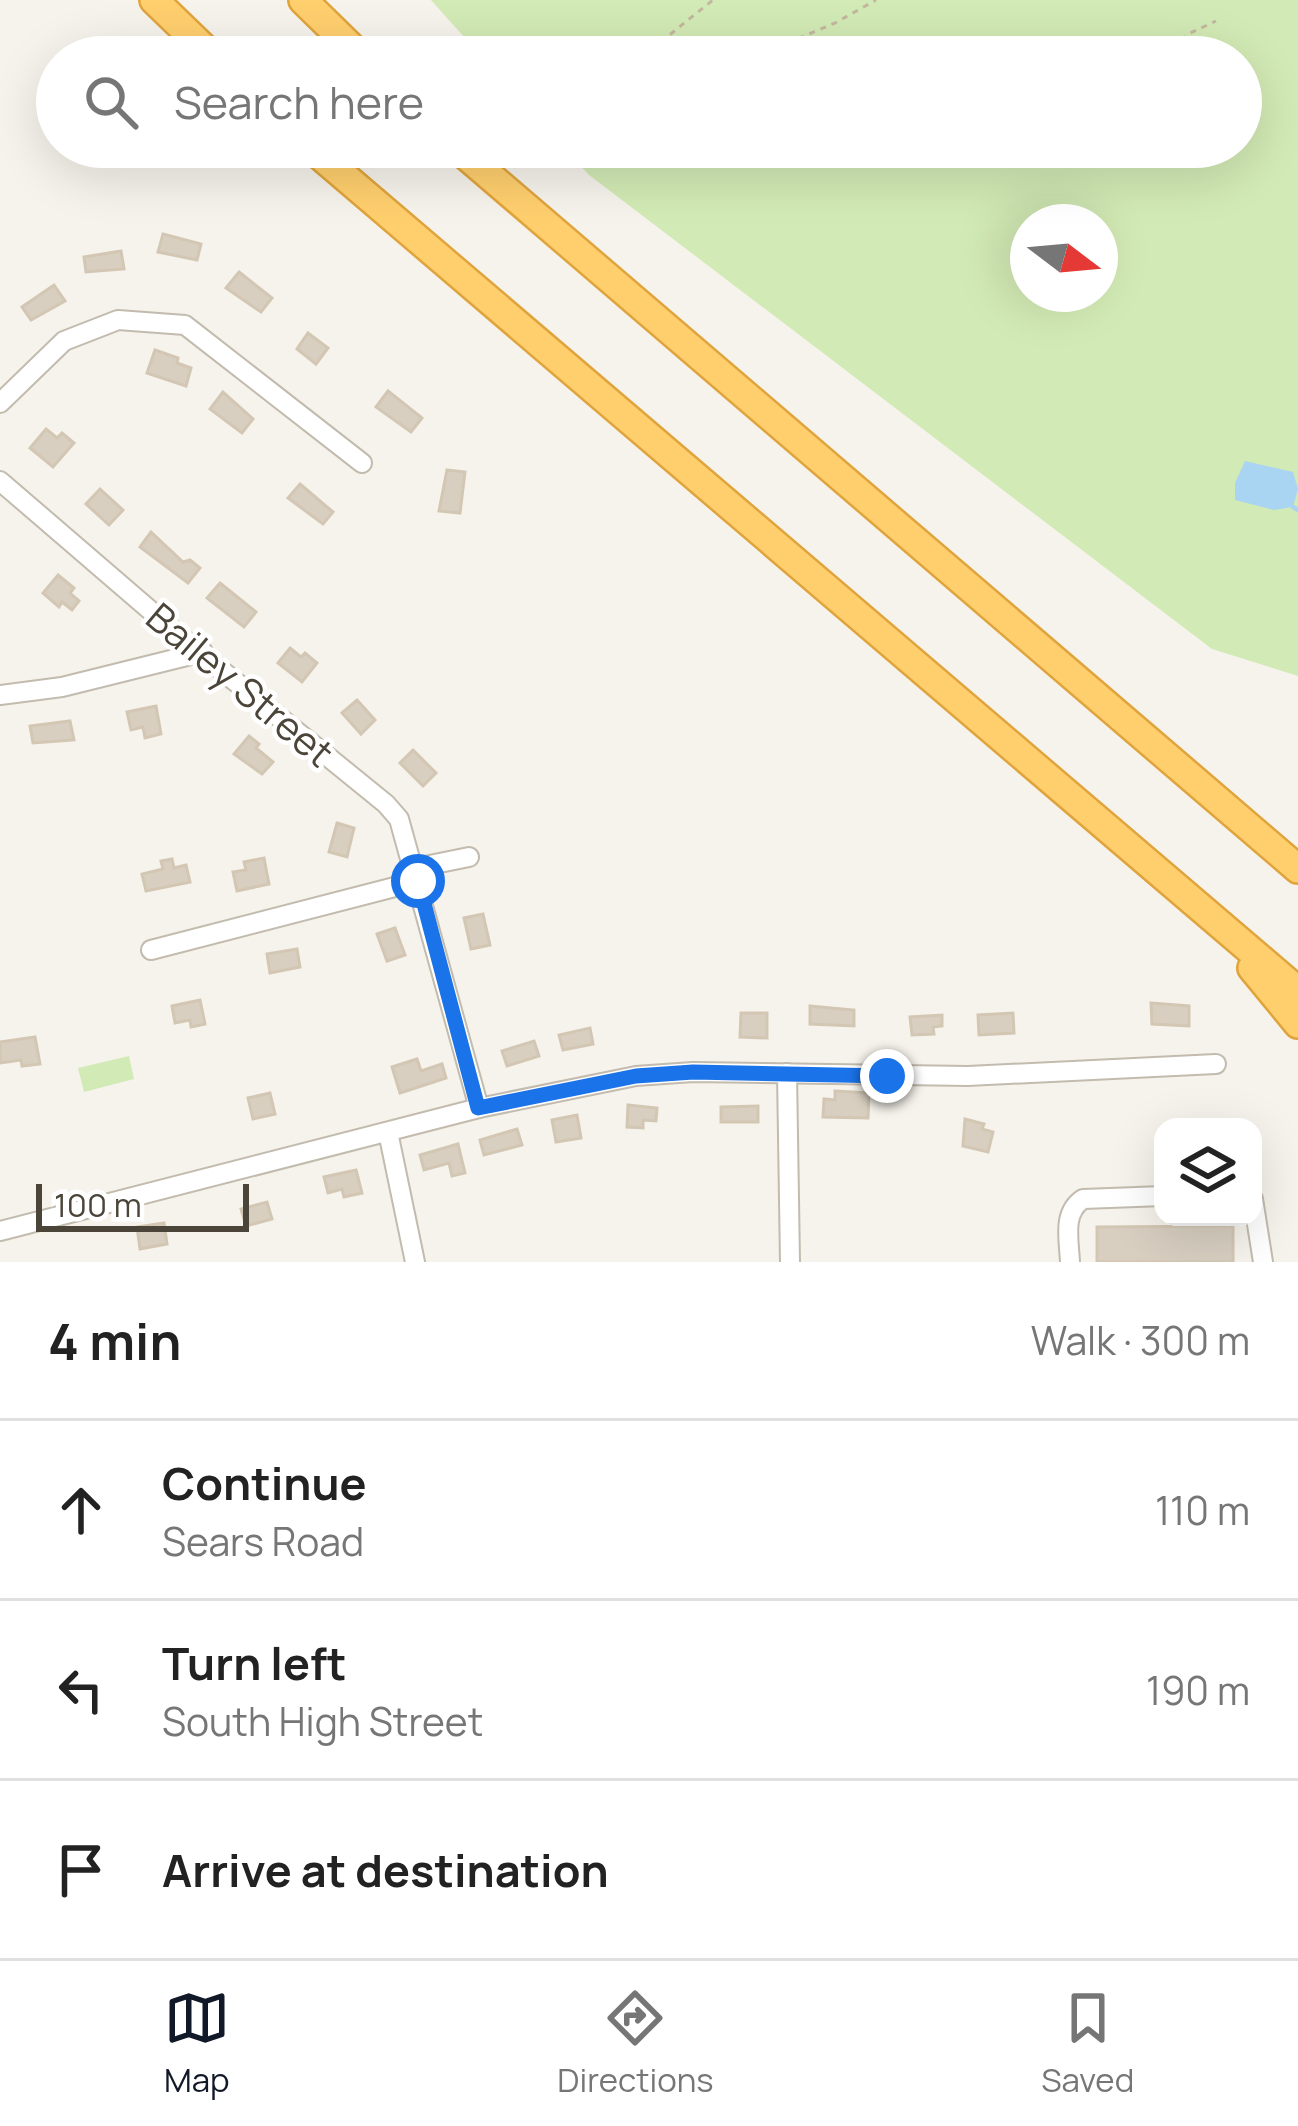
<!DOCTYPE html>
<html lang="en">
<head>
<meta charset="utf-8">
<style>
  body { margin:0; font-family:Manrope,sans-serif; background:#f2f2f2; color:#222 }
  .controls { position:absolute; right:36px; bottom:36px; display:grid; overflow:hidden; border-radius:24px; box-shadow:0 12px 48px #0002 }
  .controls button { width:108px; height:108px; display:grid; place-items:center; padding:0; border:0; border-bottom:3px solid #e0e0e0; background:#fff; color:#222; font:60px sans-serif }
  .compass { position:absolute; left:1010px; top:204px; width:108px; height:108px; border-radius:50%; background:#fff; box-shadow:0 12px 48px #0002; rotate:106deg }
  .scale { position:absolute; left:36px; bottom:30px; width:213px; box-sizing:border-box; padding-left:12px; border:6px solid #4b4439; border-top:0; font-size:33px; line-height:42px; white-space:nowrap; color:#4b4439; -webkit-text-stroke:9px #fff; paint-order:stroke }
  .stop { position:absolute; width:36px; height:36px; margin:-27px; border:9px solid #1a73e8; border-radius:50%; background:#fff }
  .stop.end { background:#1a73e8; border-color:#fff; box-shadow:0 3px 12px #0008 }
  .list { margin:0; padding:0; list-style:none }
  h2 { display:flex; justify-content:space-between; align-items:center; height:156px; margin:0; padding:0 48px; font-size:51px }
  h2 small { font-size:39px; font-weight:400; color:#767676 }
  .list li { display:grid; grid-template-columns:78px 1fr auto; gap:36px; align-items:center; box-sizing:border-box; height:180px; padding:0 48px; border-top:3px solid #e0e0e0 }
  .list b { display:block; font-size:45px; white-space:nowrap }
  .list p { margin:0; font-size:39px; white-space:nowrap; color:#767676 }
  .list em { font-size:39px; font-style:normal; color:#767676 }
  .icon { flex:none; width:66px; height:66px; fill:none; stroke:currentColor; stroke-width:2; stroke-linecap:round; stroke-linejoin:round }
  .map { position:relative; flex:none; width:1298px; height:1262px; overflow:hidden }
  .search { position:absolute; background:#fff; box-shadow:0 12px 48px #0002; left:36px; right:36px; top:36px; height:132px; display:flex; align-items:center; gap:30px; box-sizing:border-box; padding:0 42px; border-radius:66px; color:#767676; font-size:45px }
  .sheet { height:696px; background:#fff }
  nav { display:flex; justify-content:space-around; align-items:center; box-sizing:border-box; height:168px; border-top:3px solid #e0e0e0; background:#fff; font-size:33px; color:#767676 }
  nav a { display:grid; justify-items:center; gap:6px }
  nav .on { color:#111827 }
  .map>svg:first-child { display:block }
  .green { fill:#d2eab5; fill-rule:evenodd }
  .water { fill:#a9d4f2 }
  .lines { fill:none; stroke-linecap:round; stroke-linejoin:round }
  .stream { stroke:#a9d4f2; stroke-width:4.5 }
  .building { fill:#d8cfc1; stroke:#d3c7b4; stroke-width:3 }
  .minor-casing { stroke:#c2bbae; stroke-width:22 }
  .highway-casing { stroke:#e0a43c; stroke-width:32 }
  .path { stroke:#c4b79f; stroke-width:3; stroke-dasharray:6 6; stroke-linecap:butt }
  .minor { stroke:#fff; stroke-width:18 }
  .highway { stroke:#ffcf6e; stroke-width:27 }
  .route { stroke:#1a73e8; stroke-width:15 }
  .labels { text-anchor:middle; stroke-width:9; stroke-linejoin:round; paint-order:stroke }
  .street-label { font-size:39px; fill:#4b4439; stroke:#fff }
</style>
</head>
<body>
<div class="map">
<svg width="1298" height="1262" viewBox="0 0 1298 1262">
  <rect width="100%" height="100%" fill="#f6f3ec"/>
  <g class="green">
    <path d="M431,0H1298V676L1212,649L589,175L563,147H1241V57H482ZM1028,222H1100V294H1028Z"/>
    <polygon points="129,1056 134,1079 84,1092 78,1068"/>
  </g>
  <polygon class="water" points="1245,461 1293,472 1298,489 1293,507 1274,510 1235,500 1235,483"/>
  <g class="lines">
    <polyline class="stream" points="1293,507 1298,510"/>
  </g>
  <g class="building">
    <polygon points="163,234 201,244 197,260 158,252"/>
    <polygon points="121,251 124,269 86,272 84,257"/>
    <polygon points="239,272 272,298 261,312 226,288"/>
    <polygon points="54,285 65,301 31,320 22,307"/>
    <polygon points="308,333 328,348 316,364 297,349"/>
    <polygon points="155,350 178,358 177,363 191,368 186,386 147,373"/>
    <polygon points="388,391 422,418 411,432 376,407"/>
    <polygon points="223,392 253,419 242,433 210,409"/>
    <polygon points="46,429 57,438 62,433 74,443 53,467 30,448"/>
    <polygon points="447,470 465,472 460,513 439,511"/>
    <polygon points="300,484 333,512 323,524 288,498"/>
    <polygon points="100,489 123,510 109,525 86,504"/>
    <polygon points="151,532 183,562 190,560 200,568 188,583 140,547"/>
    <polygon points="58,575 74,588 70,593 79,601 72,610 62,602 59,607 43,593"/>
    <polygon points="220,583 256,612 244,627 207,598"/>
    <polygon points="290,648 301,657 305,653 317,663 302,682 278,663"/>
    <polygon points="357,700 375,720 361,734 342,713"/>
    <polygon points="156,706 161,734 145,738 143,727 131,730 127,712"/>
    <polygon points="70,721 74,740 33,743 30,726"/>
    <polygon points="249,736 259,744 256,748 273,762 262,774 234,754"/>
    <polygon points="413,750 436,773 423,786 400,763"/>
    <polygon points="337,823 354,828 347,857 329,852"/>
    <polygon points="264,858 269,884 237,891 233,872 246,870 244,862"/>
    <polygon points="172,859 174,868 186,865 190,882 146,891 142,874 163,869 161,861"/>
    <polygon points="483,914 490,945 471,949 464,918"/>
    <polygon points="395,928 405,955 387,961 377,934"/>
    <polygon points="297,949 300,967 270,973 267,954"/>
    <polygon points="200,1000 205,1024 191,1027 190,1020 175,1023 172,1006"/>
    <polygon points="1151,1003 1189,1006 1189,1026 1152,1024"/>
    <polygon points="810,1006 854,1010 854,1026 810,1024"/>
    <polygon points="741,1013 767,1013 767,1038 740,1037"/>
    <polygon points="1013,1013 1014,1033 979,1035 978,1015"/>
    <polygon points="942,1015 942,1026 933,1027 934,1034 912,1035 910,1017"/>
    <polygon points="590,1028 593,1044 563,1050 559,1035"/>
    <polygon points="35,1037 40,1064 22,1066 21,1060 0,1063 0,1042"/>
    <polygon points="534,1041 539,1056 507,1066 502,1051"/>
    <polygon points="417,1059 421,1071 442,1064 446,1078 400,1093 392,1067"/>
    <polygon points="835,1091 869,1093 868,1118 823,1117 824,1099 835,1100"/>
    <polygon points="270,1093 275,1114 253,1119 248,1098"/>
    <polygon points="628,1105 657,1108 656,1121 643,1120 643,1128 627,1127"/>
    <polygon points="758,1106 758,1122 721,1122 721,1107"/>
    <polygon points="577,1115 581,1138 556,1142 552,1120"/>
    <polygon points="965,1119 984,1124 982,1129 993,1132 988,1152 963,1146"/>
    <polygon points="517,1129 522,1145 484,1155 480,1140"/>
    <polygon points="458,1144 465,1173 452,1176 449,1163 424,1170 420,1155"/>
    <polygon points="356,1170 362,1193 344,1197 342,1189 328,1193 324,1177"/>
    <polygon points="267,1202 272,1219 246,1226 241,1209"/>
    <polygon points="164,1223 167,1244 140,1249 137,1227"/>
    <polygon points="1233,1226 1233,1262 1097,1262 1097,1227"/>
  </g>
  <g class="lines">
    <g class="minor-casing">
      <g id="minor">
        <polyline points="0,403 64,341 118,320 185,325 362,463"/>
        <polyline points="0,481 194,648 386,804 399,819 479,1108"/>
        <polyline points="0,695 62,687 203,652"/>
        <polyline points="415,868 469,857"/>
        <polyline points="151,950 418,881"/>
        <polyline points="787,1073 790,1262"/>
        <polyline points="388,1132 415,1262"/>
        <polyline points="1253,1199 1263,1262"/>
        <polyline points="0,1231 479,1108 636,1076 693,1072 968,1076 1216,1064"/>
        <path d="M1070,1262C1069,1239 1062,1213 1083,1199L1163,1196"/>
      </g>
    </g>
    <g class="highway-casing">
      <g id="highway">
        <polyline points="154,0 213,57"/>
        <polyline points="303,0 361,57"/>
        <polyline points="310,147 1298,991"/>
        <polyline points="456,147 1298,869"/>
        <polyline points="1252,968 1298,1024"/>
      </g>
    </g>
    <g class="path">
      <polyline points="642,57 713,0"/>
      <polyline points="754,57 835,23 876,0"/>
      <polyline points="1164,57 1188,34 1216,21"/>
      <polyline points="978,147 971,157 978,162 1040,147"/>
    </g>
    <use href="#minor" class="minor"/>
    <use href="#highway" class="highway"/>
  </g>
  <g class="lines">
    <polyline class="route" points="418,881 478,1108 636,1076 693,1072 887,1076"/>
  </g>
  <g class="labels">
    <g class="street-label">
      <text transform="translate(240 685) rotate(40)" y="14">Bailey Street</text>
    </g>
  </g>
</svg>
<div class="controls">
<button><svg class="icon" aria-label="layers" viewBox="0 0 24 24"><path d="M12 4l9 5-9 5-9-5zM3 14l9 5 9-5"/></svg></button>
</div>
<svg class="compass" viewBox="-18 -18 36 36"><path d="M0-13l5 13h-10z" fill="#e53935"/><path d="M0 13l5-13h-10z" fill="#767676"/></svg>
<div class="scale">100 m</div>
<div class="stop" style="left:418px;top:881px"></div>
<div class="stop end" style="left:887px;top:1076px"></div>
<div class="search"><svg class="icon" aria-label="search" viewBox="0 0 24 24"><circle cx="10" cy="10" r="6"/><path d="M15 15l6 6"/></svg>Search here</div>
</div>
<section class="sheet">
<h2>4 min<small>Walk · 300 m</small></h2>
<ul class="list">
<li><svg class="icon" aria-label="ahead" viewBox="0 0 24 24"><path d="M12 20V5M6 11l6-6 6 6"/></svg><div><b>Continue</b><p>Sears Road</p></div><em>110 m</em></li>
<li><svg class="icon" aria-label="left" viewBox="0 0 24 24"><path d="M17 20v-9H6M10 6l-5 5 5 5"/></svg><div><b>Turn left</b><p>South High Street</p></div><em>190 m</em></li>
<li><svg class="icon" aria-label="arrive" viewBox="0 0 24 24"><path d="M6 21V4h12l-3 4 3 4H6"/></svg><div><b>Arrive at destination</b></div></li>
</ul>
</section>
<nav>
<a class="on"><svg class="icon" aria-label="map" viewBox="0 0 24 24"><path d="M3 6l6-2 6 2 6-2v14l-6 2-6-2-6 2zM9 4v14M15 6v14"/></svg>Map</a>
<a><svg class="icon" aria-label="directions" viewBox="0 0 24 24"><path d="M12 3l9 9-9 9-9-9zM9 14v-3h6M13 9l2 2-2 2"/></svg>Directions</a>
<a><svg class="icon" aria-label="saved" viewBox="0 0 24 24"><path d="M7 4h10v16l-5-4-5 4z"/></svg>Saved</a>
</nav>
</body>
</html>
